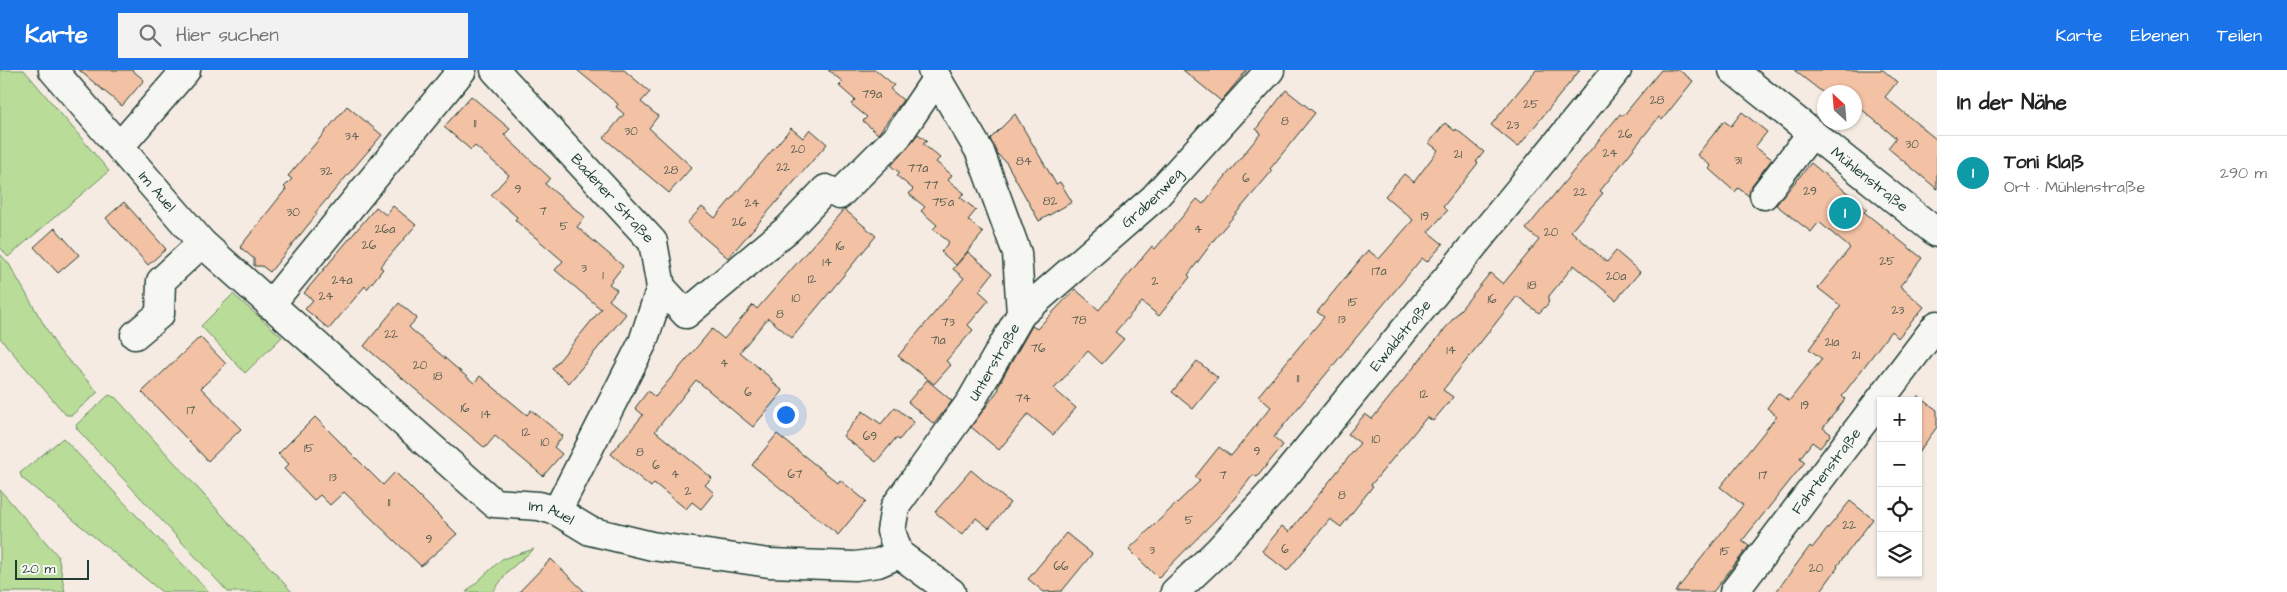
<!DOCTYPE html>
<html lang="de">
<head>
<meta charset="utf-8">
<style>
  body { margin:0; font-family:"Architects Daughter",sans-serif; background:#f2f2f2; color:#222 }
  .controls { position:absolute; right:15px; bottom:15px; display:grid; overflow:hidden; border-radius:0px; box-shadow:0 1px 4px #0004 }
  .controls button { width:45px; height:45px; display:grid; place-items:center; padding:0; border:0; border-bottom:1px solid #e0e0e0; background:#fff; color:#222; font:25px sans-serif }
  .compass { position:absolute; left:1817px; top:15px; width:45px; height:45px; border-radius:50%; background:#fff; box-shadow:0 1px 4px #0004; rotate:334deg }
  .scale { position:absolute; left:15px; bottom:12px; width:74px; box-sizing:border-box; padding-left:5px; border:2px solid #1f3d34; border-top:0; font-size:14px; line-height:18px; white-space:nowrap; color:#1f3d34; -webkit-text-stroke:4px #f6f6f2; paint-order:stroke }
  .you { position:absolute; left:785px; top:344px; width:18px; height:18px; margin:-12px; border:4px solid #fff; border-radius:50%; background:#1a73e8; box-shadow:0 0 0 8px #1a73e833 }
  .badge { display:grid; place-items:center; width:32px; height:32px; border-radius:50%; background:#1a73e8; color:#fff; font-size:16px; font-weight:700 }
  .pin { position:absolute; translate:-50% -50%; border:2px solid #fff; box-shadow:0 1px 5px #0006 }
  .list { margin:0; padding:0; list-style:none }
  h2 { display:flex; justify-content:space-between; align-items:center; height:65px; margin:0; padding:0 20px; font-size:21px }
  h2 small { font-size:16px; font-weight:400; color:#767676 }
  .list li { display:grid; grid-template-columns:32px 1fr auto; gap:15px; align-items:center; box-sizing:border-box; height:75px; padding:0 20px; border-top:1px solid #e0e0e0 }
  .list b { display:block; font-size:19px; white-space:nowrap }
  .list p { margin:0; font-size:16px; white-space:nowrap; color:#767676 }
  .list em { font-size:16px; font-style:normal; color:#767676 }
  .icon { flex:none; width:28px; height:28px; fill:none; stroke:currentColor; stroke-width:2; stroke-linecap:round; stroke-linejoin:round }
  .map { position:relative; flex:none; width:1937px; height:522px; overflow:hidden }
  header { display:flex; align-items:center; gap:30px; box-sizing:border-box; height:70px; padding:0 25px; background:#1a73e8; color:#fff }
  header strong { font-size:24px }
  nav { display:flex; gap:28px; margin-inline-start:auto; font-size:18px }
  .search { width:350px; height:45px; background:#f2f2f2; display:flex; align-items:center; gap:12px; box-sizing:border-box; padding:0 18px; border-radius:0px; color:#767676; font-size:19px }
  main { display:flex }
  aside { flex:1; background:#fff }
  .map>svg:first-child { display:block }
  .green { fill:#b9dd98; stroke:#6c8d66 }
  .building { fill:#f3c1a4; stroke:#1f3d34 }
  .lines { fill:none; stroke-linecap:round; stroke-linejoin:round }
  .minor-casing { stroke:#1f3d34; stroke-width:31 }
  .minor { stroke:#f6f6f2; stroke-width:28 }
  .labels { text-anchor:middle; stroke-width:4; stroke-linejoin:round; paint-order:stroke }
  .number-label { font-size:12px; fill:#545e50 }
  .street-label { font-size:15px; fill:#1f3d34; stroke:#f6f6f2 }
</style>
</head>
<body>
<header>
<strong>Karte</strong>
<div class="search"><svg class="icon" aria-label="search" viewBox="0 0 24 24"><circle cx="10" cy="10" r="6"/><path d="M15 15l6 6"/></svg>Hier suchen</div>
<nav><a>Karte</a><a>Ebenen</a><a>Teilen</a></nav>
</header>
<main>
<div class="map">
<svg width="1937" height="522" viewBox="0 0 1937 522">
  <rect width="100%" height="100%" fill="#f5ebe2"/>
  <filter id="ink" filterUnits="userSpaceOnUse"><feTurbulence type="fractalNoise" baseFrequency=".02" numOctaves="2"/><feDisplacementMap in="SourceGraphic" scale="10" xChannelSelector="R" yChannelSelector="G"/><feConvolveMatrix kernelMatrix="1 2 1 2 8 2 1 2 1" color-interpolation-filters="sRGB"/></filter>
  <g filter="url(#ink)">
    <g class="green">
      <polygon points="0,0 24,0 109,101 8,187 0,177"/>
      <polygon points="0,184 9,194 58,279 98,322 72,345 66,345 0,268"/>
      <polygon points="233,224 282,267 245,303 201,256"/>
      <polygon points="109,325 116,328 292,522 228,522 77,359 76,355"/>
      <polygon points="63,368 209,522 162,522 22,408 20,403"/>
      <polygon points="0,420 58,486 65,522 0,522"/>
      <polygon points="534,479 508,501 493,522 466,522 502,489"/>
    </g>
    <g class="building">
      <polygon points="79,0 132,0 144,10 122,36"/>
      <polygon points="577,0 624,0 650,22 641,32 658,46 649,58 692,97 669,123 604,68 624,44 616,37 618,34"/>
      <polygon points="828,0 876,0 894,15 890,19 903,30 878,64 863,51 867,47 851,34 855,30 839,16 843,12"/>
      <polygon points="1183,0 1247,0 1221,31"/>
      <polygon points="1536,0 1580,0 1518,77 1491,55"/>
      <polygon points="1661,0 1679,0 1693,11 1662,50 1659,47 1600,121 1603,123 1571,161 1607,192 1616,181 1640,202 1616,230 1574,195 1549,226 1548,234 1539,243 1517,226 1443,320 1453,327 1433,351 1427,347 1371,415 1373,416 1341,457 1330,449 1287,501 1262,481 1282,456 1289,462 1360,373 1348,364 1365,344 1372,349 1490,203 1503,214 1539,170 1526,159 1620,44 1623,46"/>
      <polygon points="1794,0 1883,0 1897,12 1885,27 1937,70 1937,119 1888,78 1896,68 1854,33 1854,22 1822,22"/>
      <polygon points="1286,20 1315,43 1270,99 1272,101 1217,166 1188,205 1190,207 1159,246 1142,232 1115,262 1124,269 1102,294 1088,281 1054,319 1076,338 1053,365 1028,344 999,380 971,357 999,319 998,317 1003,307 1032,256 1037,259 1075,219 1099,240 1152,176 1155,179 1197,129 1203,134 1261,63 1256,59"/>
      <polygon points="471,26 510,59 504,65 550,108 545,114 585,147 577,157 623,196 609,214 617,220 609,230 626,244 569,313 552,299 602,238 601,239 555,200 563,191 515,150 517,147 491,125 509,105 475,76 471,80 444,57"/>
      <polygon points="347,36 382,65 315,143 317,144 270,202 262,196 254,196 254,189 240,177 286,119 284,117 292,109 288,106"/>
      <polygon points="1742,42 1767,62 1755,77 1772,89 1752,115 1749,126 1738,118 1735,122 1709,99 1711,96 1697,85 1724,51 1731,56"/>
      <polygon points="1015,44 1056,114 1060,112 1072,132 1039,151 1006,92 997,84 990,69"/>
      <polygon points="1445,53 1455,61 1456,59 1484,82 1476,92 1478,93 1443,137 1447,141 1428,162 1443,174 1427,192 1422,188 1274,367 1283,375 1257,407 1253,405 1225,440 1158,508 1129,479 1200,411 1195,407 1219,377 1231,386 1271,337 1258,326 1324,247 1317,242 1368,180 1379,189 1413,150 1385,126 1404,104 1414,112 1438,80 1429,73"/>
      <polygon points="791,58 803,68 810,59 827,74 728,188 687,153 702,137 715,148"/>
      <polygon points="918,64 927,71 923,74 940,88 936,92 952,105 948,110 964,123 960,127 976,140 968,150 983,163 956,195 941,182 949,172 933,159 937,155 921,141 925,137 909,124 913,119 897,106 900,103 891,96"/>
      <polygon points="1811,93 1867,139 1864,142 1922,188 1900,216 1924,237 1898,268 1891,261 1842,326 1845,329 1823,358 1831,364 1820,378 1812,372 1800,388 1805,392 1742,471 1749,476 1713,522 1675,522 1743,435 1720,417 1777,346 1767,338 1778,323 1789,331 1822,289 1809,279 1841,236 1818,218 1850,178 1819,152 1811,162 1776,135"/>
      <polygon points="124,132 166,179 148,195 106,148"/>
      <polygon points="393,136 416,155 380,197 383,199 367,219 365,216 329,259 305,239 313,230 304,223 376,137 386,145"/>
      <polygon points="844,139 876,166 792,268 768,248 740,282 772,309 771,311 783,321 753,357 696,310 655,361 712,408 705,415 714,423 701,439 692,432 686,439 654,413 651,417 611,384 643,345 635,338 648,321 655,327 712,259 724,269 753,235 757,239"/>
      <polygon points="55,158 79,185 58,203 34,177"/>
      <polygon points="968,182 993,203 979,221 989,230 968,255 973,260 946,291 951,295 934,314 898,286 964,208 953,199"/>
      <polygon points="399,233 417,248 409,257 412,260 474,313 480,306 527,345 531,340 563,366 554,377 562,384 543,406 495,366 485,378 364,276"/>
      <polygon points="200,267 226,294 201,318 241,359 208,391 142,322"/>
      <polygon points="1197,291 1218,308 1193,339 1172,322"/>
      <polygon points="927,310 952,331 934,354 908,332"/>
      <polygon points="1918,326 1937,340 1937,357 1918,383"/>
      <polygon points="895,337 914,352 899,370 896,368 876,392 843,366 863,341 881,354"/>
      <polygon points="315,347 383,415 395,402 457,464 421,496 344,422 330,435 320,425 314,430 284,399 289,394 278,384"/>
      <polygon points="777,364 838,413 840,410 866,431 838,465 752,395"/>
      <polygon points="971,400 1010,433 989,458 976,448 962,465 935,442"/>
      <polygon points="1850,431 1873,449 1837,496 1838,497 1820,522 1776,522 1810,476 1812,478"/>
      <polygon points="1066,463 1092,484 1062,521 1044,522 1028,509"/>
      <polygon points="551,489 585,522 519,522"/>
    </g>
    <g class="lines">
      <g class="minor-casing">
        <g id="minor">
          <path id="s1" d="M53,0L202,173L494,433L539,436L557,441L590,461L652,476L769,493L855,496L878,493L899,484"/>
          <path id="s2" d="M495,0L653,172L661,217L643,272L557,441"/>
          <polyline points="932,0 980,82 1017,183 1021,244 971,331 895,437 891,461 899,484 951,522"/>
          <path id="s3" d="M1733,0L1937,163"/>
          <polyline points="120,76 186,0"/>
          <polyline points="1764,125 1812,63"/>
          <polyline points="661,217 686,244 789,158 826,119 839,125 897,67 937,8"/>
          <polyline points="270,235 462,0"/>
          <path id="s4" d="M1021,244L1154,128L1270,0"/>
          <polyline points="135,265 160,244 161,211 202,173"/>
          <path id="s5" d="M1175,522L1218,481L1272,422L1617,0"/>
          <path id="s6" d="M1734,522L1937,255"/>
        </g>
      </g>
      <use href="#minor" class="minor"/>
    </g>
  </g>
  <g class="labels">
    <g class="number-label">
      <text x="872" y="28">79a</text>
      <text x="1657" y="34">28</text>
      <text x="1531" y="38">25</text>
      <text x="1285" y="55">8</text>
      <text x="475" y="57">11</text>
      <text x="1513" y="59">23</text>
      <text x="631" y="65">30</text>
      <text x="1625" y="68">26</text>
      <text x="352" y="70">34</text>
      <text x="1912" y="78">30</text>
      <text x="798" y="83">20</text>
      <text x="1610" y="87">24</text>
      <text x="1458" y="88">21</text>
      <text x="1738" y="94">31</text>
      <text x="1024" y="95">84</text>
      <text x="783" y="101">22</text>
      <text x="918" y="102">77a</text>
      <text x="671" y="104">28</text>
      <text x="326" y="105">32</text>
      <text x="1246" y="112">6</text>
      <text x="931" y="119">77</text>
      <text x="518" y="123">9</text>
      <text x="1810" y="125">29</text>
      <text x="1580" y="126">22</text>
      <text x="1050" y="135">82</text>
      <text x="943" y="136">75a</text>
      <text x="752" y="137">24</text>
      <text x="543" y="145">7</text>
      <text x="293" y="146">30</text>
      <text x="1425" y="150">19</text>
      <text x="739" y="156">26</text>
      <text x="564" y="160">5</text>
      <text x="385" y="163">26a</text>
      <text x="1198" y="163">4</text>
      <text x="1551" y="166">20</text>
      <text x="369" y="179">26</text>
      <text x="840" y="180">16</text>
      <text x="1887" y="195">25</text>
      <text x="827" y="196">14</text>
      <text x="584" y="202">3</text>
      <text x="1379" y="205">17a</text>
      <text x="603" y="209">1</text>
      <text x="1616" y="210">20a</text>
      <text x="812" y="213">12</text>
      <text x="342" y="214">24a</text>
      <text x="1155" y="215">2</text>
      <text x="1532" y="219">18</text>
      <text x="326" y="230">24</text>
      <text x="796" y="232">10</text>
      <text x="1492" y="233">16</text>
      <text x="1353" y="236">15</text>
      <text x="1898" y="244">23</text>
      <text x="780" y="248">8</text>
      <text x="1342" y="253">13</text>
      <text x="1079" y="254">78</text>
      <text x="948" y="256">73</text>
      <text x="391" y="268">22</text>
      <text x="938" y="274">71a</text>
      <text x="1832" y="276">21a</text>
      <text x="1038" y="282">76</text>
      <text x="1451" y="284">14</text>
      <text x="1856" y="289">21</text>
      <text x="724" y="297">4</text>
      <text x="420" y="299">20</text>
      <text x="438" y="310">18</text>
      <text x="1298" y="312">11</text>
      <text x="748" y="326">6</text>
      <text x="1424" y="328">12</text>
      <text x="1023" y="332">74</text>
      <text x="1805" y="339">19</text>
      <text x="465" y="342">16</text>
      <text x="191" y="344">17</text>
      <text x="486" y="348">14</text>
      <text x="526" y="366">12</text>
      <text x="870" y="370">69</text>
      <text x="1376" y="373">10</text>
      <text x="545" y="376">10</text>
      <text x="309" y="382">15</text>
      <text x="1257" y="385">9</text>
      <text x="640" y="386">8</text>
      <text x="656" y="399">6</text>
      <text x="675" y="408">4</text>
      <text x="795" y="408">67</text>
      <text x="1223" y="409">7</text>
      <text x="1763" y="409">17</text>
      <text x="333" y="411">13</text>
      <text x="688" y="425">2</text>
      <text x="1342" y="429">8</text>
      <text x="389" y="436">11</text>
      <text x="1189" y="454">5</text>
      <text x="1849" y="459">22</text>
      <text x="429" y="473">9</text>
      <text x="1285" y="483">6</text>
      <text x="1152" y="484">3</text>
      <text x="1725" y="485">15</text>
      <text x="1061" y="500">66</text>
      <text x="1816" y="502">20</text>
    </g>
    <g class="street-label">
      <text dy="5" stroke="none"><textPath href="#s3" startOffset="175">Mühlenstraße</textPath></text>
      <text dy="5" stroke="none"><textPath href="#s1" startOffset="160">Im Auel</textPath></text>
      <text dy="5" stroke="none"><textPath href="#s4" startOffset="175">Grabenweg</textPath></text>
      <text dy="5" stroke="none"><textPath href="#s2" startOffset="174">Badener Straße</textPath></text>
      <text dy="5" stroke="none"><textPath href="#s5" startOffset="342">Ewaldstraße</textPath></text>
      <text transform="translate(994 292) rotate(-60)" y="5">Unterstraße</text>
      <text dy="5" stroke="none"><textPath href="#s6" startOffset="152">Fahrtenstraße</textPath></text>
      <text dy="5" stroke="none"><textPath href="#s1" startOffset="678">Im Auel</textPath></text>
    </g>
  </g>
</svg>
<div class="controls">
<button>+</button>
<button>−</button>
<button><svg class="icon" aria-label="locate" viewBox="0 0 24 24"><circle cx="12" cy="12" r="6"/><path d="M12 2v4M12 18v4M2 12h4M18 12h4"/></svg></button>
<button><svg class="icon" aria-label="layers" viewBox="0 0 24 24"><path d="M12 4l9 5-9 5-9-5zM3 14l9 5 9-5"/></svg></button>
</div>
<svg class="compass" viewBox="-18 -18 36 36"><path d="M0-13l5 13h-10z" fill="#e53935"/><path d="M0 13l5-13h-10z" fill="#767676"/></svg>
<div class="scale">20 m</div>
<div class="you"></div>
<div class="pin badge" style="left:1845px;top:143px;background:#0f9aa8">1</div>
</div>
<aside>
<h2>In der Nähe<small></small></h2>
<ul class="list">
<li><span class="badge" style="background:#0f9aa8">1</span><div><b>Toni Klaß</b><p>Ort · Mühlenstraße</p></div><em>290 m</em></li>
</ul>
</aside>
</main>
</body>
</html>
